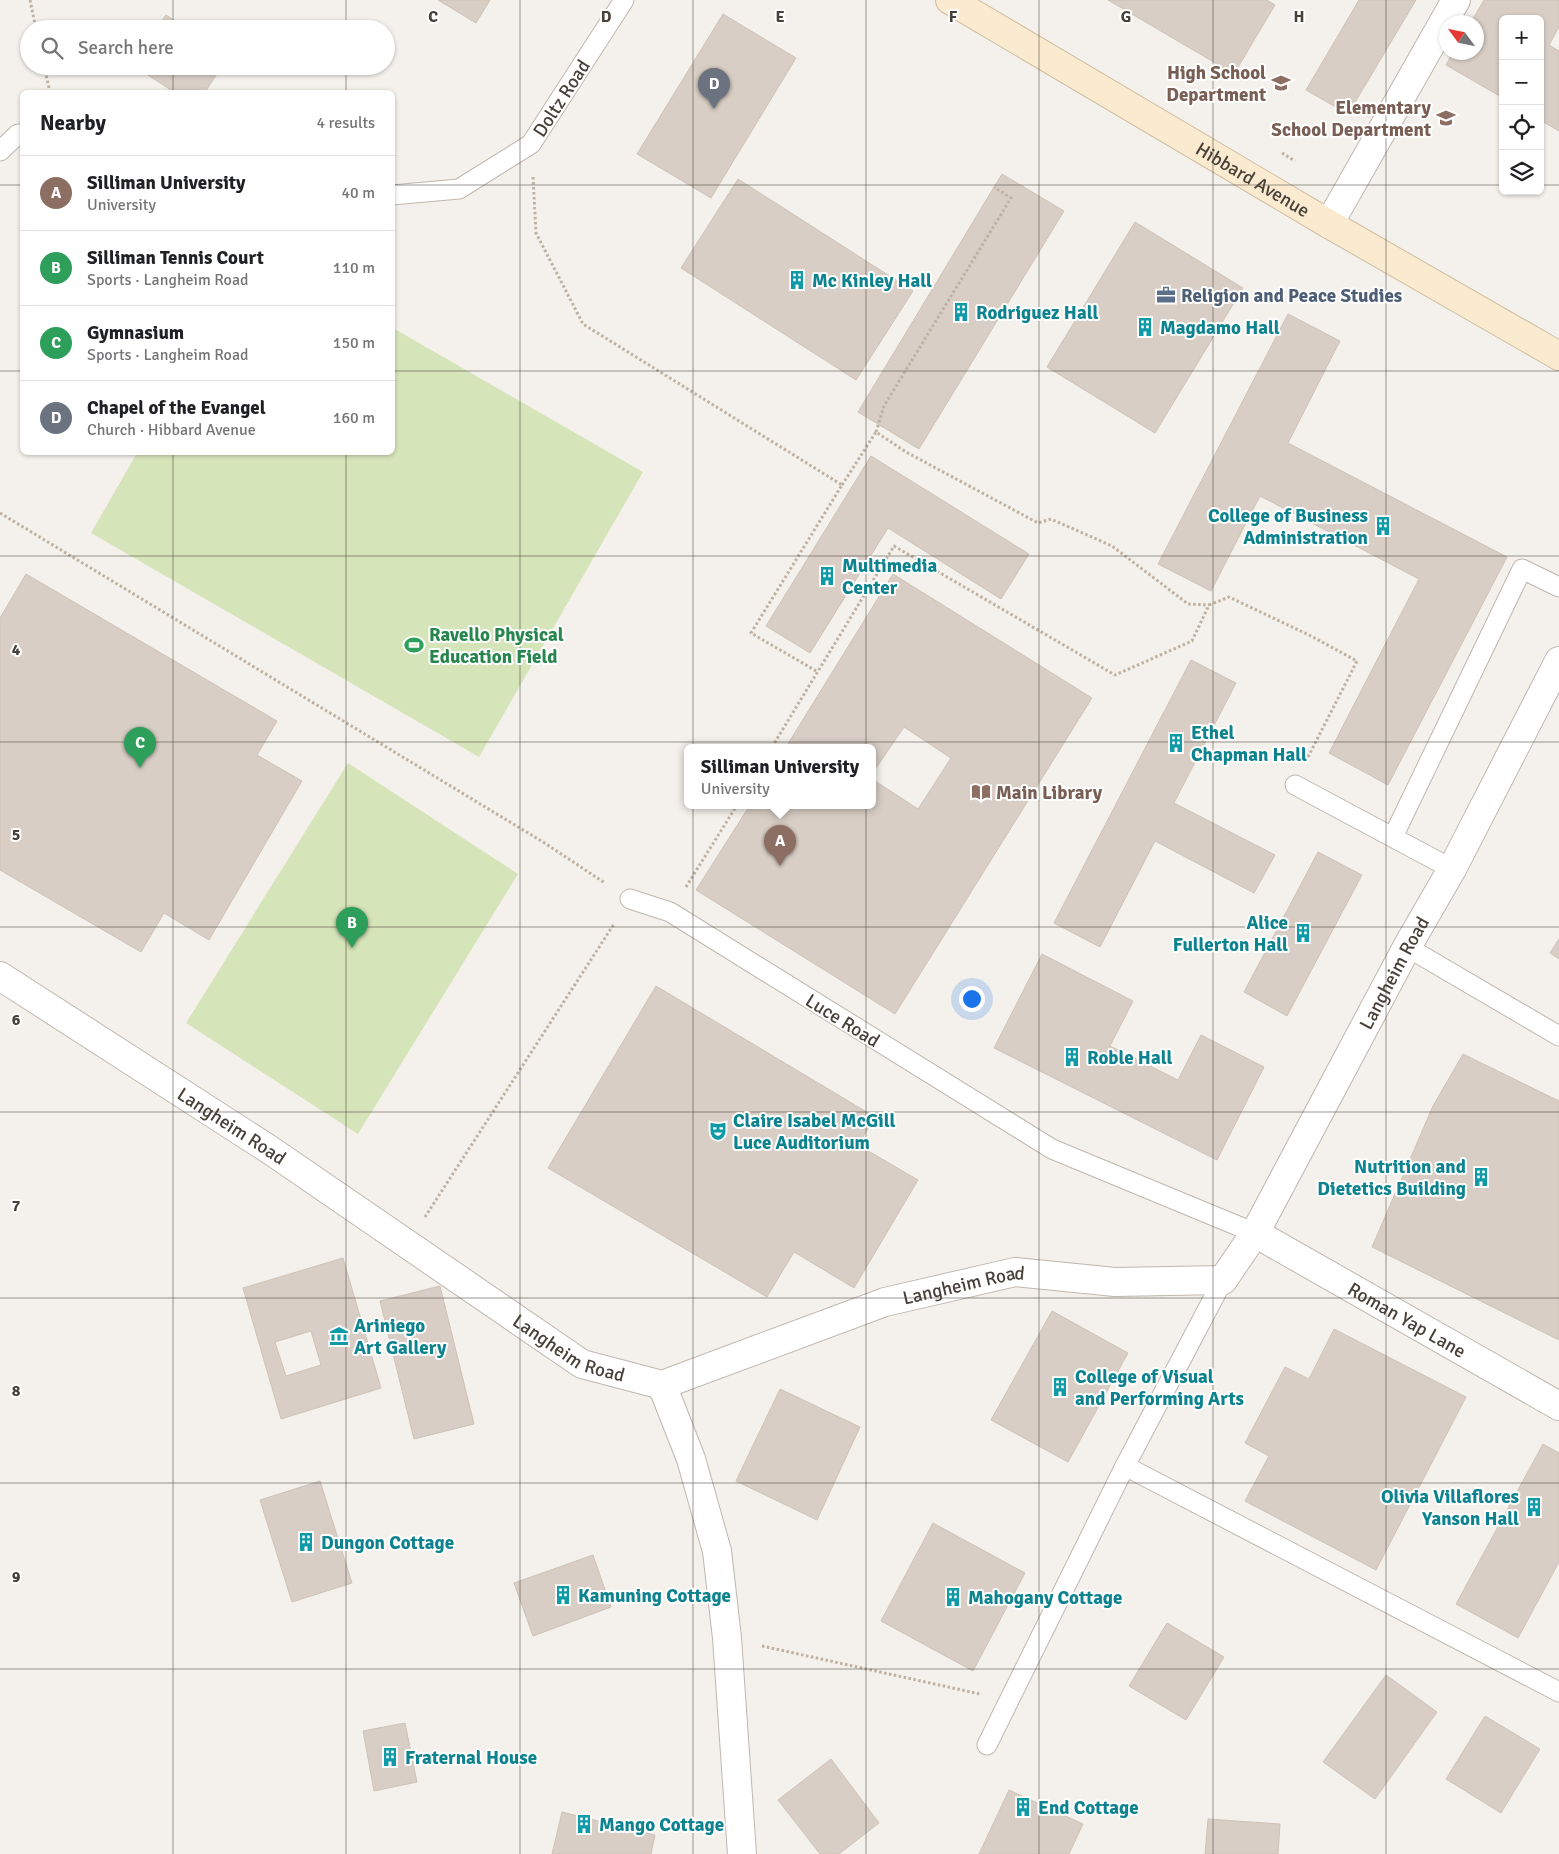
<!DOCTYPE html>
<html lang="en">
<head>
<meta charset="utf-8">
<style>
  body { margin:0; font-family:Signika,sans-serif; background:#f2f2f2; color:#202124 }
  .controls { position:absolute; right:15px; top:15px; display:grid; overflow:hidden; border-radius:8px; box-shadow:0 1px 4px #0004 }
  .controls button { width:45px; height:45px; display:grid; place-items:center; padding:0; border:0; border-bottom:1px solid #e0e0e0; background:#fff; color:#202124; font:25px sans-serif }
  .compass { position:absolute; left:1439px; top:15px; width:45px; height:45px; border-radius:50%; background:#fff; box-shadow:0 1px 4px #0004; rotate:303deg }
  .you { position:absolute; left:971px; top:998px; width:18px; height:18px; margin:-12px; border:4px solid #fff; border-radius:50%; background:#1a73e8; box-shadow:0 0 0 8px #1a73e833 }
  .badge { display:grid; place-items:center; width:32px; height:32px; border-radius:50%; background:#111827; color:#fff; font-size:16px; font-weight:700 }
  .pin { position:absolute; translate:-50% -41px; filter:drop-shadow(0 1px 2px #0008) }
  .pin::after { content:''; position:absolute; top:26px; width:18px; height:15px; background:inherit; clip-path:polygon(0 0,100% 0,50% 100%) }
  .popup { position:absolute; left:684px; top:744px; width:192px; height:65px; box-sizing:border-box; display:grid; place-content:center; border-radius:8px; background:#fff; filter:drop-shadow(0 1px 4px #0005); font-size:16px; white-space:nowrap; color:#757577 }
  .popup b { font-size:19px; color:#202124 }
  .popup::after { content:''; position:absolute; left:50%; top:100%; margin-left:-10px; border:10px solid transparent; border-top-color:#fff }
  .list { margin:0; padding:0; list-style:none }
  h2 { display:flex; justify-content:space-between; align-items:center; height:65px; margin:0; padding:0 20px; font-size:21px }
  h2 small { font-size:16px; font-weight:400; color:#757577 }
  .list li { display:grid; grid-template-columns:32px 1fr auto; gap:15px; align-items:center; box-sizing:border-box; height:75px; padding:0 20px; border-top:1px solid #e0e0e0 }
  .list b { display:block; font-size:19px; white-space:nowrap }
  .list p { margin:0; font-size:16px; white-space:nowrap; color:#757577 }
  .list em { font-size:16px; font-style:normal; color:#757577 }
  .icon { flex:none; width:28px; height:28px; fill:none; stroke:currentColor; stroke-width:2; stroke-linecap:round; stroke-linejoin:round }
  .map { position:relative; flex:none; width:1559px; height:1854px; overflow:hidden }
  .search { position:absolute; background:#fff; box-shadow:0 1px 4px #0004; left:20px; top:20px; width:375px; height:55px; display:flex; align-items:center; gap:12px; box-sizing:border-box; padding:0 18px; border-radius:28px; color:#757577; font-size:19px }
  .panel { position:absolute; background:#fff; box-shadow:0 1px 4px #0004; left:20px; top:90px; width:375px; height:365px; border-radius:8px }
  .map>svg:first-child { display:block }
  .green { fill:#d6e4b9 }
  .building { fill:#d8cec5; stroke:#cfc2b6; fill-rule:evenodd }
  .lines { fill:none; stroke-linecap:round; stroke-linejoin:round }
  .service-casing { stroke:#bfb7af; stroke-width:21 }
  .pedestrian-casing { stroke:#bfb7af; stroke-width:30 }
  .minor-casing { stroke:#bfb7af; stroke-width:30 }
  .tertiary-casing { stroke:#bfb7af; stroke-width:30 }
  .secondary-casing { stroke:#cfbda0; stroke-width:30 }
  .path { stroke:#bfb1a1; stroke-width:3; stroke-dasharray:2.5 2.5; stroke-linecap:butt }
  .service { stroke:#fff; stroke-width:19 }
  .pedestrian { stroke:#fff; stroke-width:28 }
  .minor { stroke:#fff; stroke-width:28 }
  .tertiary { stroke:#fff; stroke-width:28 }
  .secondary { stroke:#faead0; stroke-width:28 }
  .grid { fill:none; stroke:#48413a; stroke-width:1; stroke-opacity:0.55 }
  .labels { text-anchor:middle; stroke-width:4; stroke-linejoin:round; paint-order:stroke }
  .education-label { font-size:19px; font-weight:bold; fill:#785e54; stroke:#fff; text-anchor:end }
  .street-label { font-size:19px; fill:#48413a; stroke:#fff }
  .culture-label { font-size:19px; font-weight:bold; fill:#0d838f; stroke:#fff; text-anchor:start }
  .service-label { font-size:19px; font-weight:bold; fill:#4e5e75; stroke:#fff; text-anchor:start }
  .leisure-label { font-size:19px; font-weight:bold; fill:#27864d; stroke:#fff; text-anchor:start }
  .grid-label { font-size:16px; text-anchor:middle; font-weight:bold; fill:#48413a; stroke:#fff; stroke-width:4; stroke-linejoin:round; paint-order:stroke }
</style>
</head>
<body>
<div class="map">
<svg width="1559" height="1854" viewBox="0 0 1559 1854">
  <rect width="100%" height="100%" fill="#f4f1ec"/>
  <g class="green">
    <polygon points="393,328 643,472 479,757 91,533 137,453 392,452"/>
    <polygon points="348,763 518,874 358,1134 186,1023"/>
  </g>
  <g class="building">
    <polygon points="438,0 490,0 476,23"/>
    <polygon points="1108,0 1267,0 1275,5 1234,74"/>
    <polygon points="1359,0 1416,0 1348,114 1306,90"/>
    <polygon points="1484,0 1559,0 1559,27 1549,45 1559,51 1559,131 1540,120 1540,19 1503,19 1503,98 1446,65 1453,52 1476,52 1476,22 1471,22"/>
    <polygon points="723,14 796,58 711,198 637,154"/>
    <polygon points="166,15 187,29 156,29"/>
    <polygon points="134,66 222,66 205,92 174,92"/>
    <polygon points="1002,174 1064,211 919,449 858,412"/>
    <polygon points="738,179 913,291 856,380 681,268"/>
    <polygon points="1135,222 1243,288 1155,433 1047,367"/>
    <polygon points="1288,314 1340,341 1288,443 1507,557 1388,785 1329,753 1419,579 1260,496 1211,591 1158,564"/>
    <polygon points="871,456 1029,554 1001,599 888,528 810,653 766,626"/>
    <polygon points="26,574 277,721 257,755 302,781 209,940 164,913 141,952 0,870 0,618"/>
    <polygon points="893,574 1092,698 895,1014 696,890 750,805 872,805 872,779 918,809 951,758 904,727 872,774 872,747 786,747"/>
    <polygon points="1191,660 1236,683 1174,803 1275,855 1254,893 1155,841 1100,947 1054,923"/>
    <polygon points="1318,852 1362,875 1287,1016 1244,992"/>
    <polygon points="1559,939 1559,959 1550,953"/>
    <polygon points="1042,954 1133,1001 1110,1046 1178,1080 1201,1035 1264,1067 1217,1160 994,1048"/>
    <polygon points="656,986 875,1117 858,1145 918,1180 854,1288 794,1252 767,1297 548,1168"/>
    <polygon points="1463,1054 1559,1101 1559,1340 1372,1247 1433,1106"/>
    <path d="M343,1258L381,1388L281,1419L243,1288ZM311,1331L321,1365L286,1376L275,1342Z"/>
    <polygon points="440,1286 474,1424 414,1439 380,1301"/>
    <polygon points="1052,1311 1128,1353 1068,1462 991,1420"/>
    <polygon points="1334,1329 1466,1397 1376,1570 1245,1501 1269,1456 1245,1443 1285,1367 1309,1379"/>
    <polygon points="780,1389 860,1427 817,1520 736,1481"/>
    <polygon points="1543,1444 1559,1453 1559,1562 1518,1638 1456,1604"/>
    <polygon points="320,1481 352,1583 292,1602 260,1500"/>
    <polygon points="933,1523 1025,1573 973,1671 881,1621"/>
    <polygon points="593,1555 611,1607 533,1636 514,1583"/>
    <polygon points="1167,1623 1224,1657 1186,1720 1129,1686"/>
    <polygon points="1386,1675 1437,1712 1375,1799 1323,1762"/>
    <polygon points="1485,1716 1540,1749 1501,1813 1446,1779"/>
    <polygon points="405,1723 417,1782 374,1791 363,1731"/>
    <polygon points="831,1759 879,1823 839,1854 820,1854 778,1800"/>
    <polygon points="1009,1790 1083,1824 1069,1854 979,1854"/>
    <polygon points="562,1812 655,1835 651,1854 552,1854"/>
    <polygon points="1208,1819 1280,1824 1278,1854 1205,1854"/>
  </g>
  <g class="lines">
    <g class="service-casing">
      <g id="service">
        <polyline points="0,151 18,134 22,134"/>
        <polyline points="392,195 459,189 531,144 624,0"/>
        <polyline points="1295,785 1452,869"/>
        <polyline points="1393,837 1522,569 1559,587"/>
        <polyline points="630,899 670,912 1052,1149 1255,1233"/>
        <polyline points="1407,947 1559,1036"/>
        <polyline points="1125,1466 1559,1692"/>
        <polyline points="987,1745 1125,1466 1223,1280"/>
      </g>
    </g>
    <g class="pedestrian-casing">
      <g id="pedestrian">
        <path id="s1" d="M1255,1233L1559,1406"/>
      </g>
    </g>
    <g class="minor-casing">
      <g id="minor">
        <polyline points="1329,224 1456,0"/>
        <polyline points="662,1385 691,1459 717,1551 727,1638 742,1854"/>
      </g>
    </g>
    <g class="tertiary-casing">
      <g id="tertiary">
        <path id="s2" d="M0,976L270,1150L582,1364L662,1385L885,1302L1015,1272L1115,1282L1223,1280L1255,1233L1407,947L1452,869L1559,661"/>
      </g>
    </g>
    <g class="secondary-casing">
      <g id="secondary">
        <path id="s3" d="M950,0L1329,224L1559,356"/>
      </g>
    </g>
    <g class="path">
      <polyline points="30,0 36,29"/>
      <polyline points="44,66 50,92"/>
      <polyline points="1282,153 1295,161"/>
      <polyline points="533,177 536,233 583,324 842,485 751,633 818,672"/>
      <polyline points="876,432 884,406 1011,198 994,187"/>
      <polyline points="842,485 876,432 906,452 1038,523 1051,519 1112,546 1188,604 1209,605"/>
      <polyline points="0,513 543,842 605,883"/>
      <polyline points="772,747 894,546 1115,675 1192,641 1209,605 1229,597 1311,636 1357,661 1307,759"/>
      <polyline points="686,887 737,805"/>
      <polyline points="425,1217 614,924"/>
      <polyline points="762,1646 980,1694"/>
    </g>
    <use href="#service" class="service"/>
    <use href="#pedestrian" class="pedestrian"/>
    <use href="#minor" class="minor"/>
    <use href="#tertiary" class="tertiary"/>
    <use href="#secondary" class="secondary"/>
  </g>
  <path class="grid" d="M173,0V29M346,0V29M520,0V1854M693,0V1854M866,0V1854M1039,0V1854M1213,0V1854M1386,0V1854M173,66V92M346,66V92M0,185H22M392,185H1503M1540,185H1559M0,371H22M392,371H1559M173,452V1854M346,452V1854M0,556H1559M0,742H1559M0,927H1559M0,1112H1559M0,1298H1559M0,1483H1559M0,1669H1559"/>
  <defs>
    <g id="school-bare" transform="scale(1.5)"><path d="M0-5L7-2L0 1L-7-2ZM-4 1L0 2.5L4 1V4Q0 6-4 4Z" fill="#8d6e63" stroke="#fff" stroke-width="2.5" paint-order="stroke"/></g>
    <g id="building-bare" transform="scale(1.5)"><path d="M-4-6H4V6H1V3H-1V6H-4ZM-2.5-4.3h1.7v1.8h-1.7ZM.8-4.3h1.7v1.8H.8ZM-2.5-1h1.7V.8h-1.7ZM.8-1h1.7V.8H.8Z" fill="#0f9aa8" stroke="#fff" stroke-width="2.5" paint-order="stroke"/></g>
    <g id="office-bare" transform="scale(1.5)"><path d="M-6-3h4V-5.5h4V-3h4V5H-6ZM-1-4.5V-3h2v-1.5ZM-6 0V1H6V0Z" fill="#5c6f8a" stroke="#fff" stroke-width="2.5" paint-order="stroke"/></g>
    <g id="stadium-bare" transform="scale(1.5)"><path d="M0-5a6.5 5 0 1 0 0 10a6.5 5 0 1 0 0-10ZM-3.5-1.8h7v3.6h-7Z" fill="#2e9e5b" stroke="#fff" stroke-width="2.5" paint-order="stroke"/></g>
    <g id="library-bare" transform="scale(1.5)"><path d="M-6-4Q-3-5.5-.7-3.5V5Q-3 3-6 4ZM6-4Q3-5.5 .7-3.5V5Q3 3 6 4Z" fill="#8d6e63" stroke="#fff" stroke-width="2.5" paint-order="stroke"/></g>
    <g id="theatre-bare" transform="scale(1.5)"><path d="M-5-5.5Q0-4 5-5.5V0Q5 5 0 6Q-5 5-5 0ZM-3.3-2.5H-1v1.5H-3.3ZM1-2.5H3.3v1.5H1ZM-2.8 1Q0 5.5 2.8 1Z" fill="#0f9aa8" stroke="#fff" stroke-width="2.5" paint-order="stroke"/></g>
    <g id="museum-bare" transform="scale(1.5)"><path d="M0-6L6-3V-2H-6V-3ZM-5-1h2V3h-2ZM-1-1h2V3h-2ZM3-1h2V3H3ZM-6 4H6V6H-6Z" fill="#0f9aa8" stroke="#fff" stroke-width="2.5" paint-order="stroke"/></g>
  </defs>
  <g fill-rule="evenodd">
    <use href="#school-bare" x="1281" y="83"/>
    <use href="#school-bare" x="1446" y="118"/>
    <use href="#building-bare" x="797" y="280"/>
    <use href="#office-bare" x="1166" y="295"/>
    <use href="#building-bare" x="961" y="312"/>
    <use href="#building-bare" x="1145" y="327"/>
    <use href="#building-bare" x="1383" y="526"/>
    <use href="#building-bare" x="827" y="576"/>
    <use href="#stadium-bare" x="414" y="645"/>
    <use href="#building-bare" x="1176" y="743"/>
    <use href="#library-bare" x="981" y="792"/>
    <use href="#building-bare" x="1303" y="933"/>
    <use href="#building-bare" x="1072" y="1057"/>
    <use href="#theatre-bare" x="718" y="1131"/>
    <use href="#building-bare" x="1481" y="1177"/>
    <use href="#museum-bare" x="339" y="1336"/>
    <use href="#building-bare" x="1060" y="1387"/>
    <use href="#building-bare" x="1534" y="1507"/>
    <use href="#building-bare" x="306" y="1542"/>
    <use href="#building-bare" x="563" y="1595"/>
    <use href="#building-bare" x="953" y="1597"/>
    <use href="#building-bare" x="390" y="1757"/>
    <use href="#building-bare" x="1023" y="1807"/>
    <use href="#building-bare" x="584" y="1824"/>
  </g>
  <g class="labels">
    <g class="education-label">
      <text x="1266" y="79">High School<tspan x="1266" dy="22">Department</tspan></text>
      <text x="1431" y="114">Elementary<tspan x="1431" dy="22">School Department</tspan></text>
      <text x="996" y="799" text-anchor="start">Main Library</text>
    </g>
    <g class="street-label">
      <text transform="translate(561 98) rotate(-57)" y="7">Doltz Road</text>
      <text dy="7" stroke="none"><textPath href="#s3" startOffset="352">Hibbard Avenue</textPath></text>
      <text dy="7" stroke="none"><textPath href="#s2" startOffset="1714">Langheim Road</textPath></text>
      <text transform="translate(843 1020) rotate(32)" y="7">Luce Road</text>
      <text dy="7" stroke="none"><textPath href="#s2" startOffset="276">Langheim Road</textPath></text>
      <text dy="7" stroke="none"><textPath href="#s2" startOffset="1101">Langheim Road</textPath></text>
      <text dy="7" stroke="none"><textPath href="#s1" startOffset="175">Roman Yap Lane</textPath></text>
      <text dy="7" stroke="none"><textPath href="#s2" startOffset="681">Langheim Road</textPath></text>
    </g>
    <g class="culture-label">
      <text x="812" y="287">Mc Kinley Hall</text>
      <text x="976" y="319">Rodriguez Hall</text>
      <text x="1160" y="334">Magdamo Hall</text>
      <text x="1368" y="522" text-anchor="end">College of Business<tspan x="1368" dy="22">Administration</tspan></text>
      <text x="842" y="572">Multimedia<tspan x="842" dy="22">Center</tspan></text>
      <text x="1191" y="739">Ethel<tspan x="1191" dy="22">Chapman Hall</tspan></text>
      <text x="1288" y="929" text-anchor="end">Alice<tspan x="1288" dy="22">Fullerton Hall</tspan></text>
      <text x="1087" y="1064">Roble Hall</text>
      <text x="733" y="1127">Claire Isabel McGill<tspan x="733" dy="22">Luce Auditorium</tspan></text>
      <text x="1466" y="1173" text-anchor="end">Nutrition and<tspan x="1466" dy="22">Dietetics Building</tspan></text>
      <text x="354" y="1332">Ariniego<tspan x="354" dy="22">Art Gallery</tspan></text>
      <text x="1075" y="1383">College of Visual<tspan x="1075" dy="22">and Performing Arts</tspan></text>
      <text x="1519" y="1503" text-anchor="end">Olivia Villaflores<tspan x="1519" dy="22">Yanson Hall</tspan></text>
      <text x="321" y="1549">Dungon Cottage</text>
      <text x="578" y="1602">Kamuning Cottage</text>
      <text x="968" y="1604">Mahogany Cottage</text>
      <text x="405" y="1764">Fraternal House</text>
      <text x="1038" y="1814">End Cottage</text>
      <text x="599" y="1831">Mango Cottage</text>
    </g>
    <g class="service-label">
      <text x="1181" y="302">Religion and Peace Studies</text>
    </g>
    <g class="leisure-label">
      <text x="429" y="641">Ravello Physical<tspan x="429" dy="22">Education Field</tspan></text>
    </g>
  </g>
  <g class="grid-label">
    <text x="433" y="22">C</text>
    <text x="606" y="22">D</text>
    <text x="780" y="22">E</text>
    <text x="953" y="22">F</text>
    <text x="1126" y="22">G</text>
    <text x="1299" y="22">H</text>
    <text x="16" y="655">4</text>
    <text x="16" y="840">5</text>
    <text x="16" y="1025">6</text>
    <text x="16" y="1211">7</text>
    <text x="16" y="1396">8</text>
    <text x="16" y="1582">9</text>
  </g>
</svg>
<div class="controls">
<button>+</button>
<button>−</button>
<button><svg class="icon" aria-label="locate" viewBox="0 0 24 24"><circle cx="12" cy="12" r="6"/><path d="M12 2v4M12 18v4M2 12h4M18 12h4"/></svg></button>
<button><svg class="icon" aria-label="layers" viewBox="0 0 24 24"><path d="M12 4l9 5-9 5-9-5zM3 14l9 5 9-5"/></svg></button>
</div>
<svg class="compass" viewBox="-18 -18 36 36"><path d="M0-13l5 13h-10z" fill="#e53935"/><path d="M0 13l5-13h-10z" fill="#757577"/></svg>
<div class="you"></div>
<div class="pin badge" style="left:780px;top:866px;background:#8d6e63">A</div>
<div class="popup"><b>Silliman University</b>University</div>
<div class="pin badge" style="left:352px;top:948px;background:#2e9e5b">B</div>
<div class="pin badge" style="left:140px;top:768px;background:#2e9e5b">C</div>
<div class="pin badge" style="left:714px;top:109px;background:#6b7280">D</div>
<div class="search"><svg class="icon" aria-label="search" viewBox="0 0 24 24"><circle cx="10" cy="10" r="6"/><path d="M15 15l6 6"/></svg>Search here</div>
<section class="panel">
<h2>Nearby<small>4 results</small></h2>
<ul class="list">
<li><span class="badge" style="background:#8d6e63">A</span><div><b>Silliman University</b><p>University</p></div><em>40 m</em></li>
<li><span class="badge" style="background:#2e9e5b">B</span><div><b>Silliman Tennis Court</b><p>Sports · Langheim Road</p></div><em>110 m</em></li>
<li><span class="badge" style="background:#2e9e5b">C</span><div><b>Gymnasium</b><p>Sports · Langheim Road</p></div><em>150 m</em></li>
<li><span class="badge" style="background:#6b7280">D</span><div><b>Chapel of the Evangel</b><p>Church · Hibbard Avenue</p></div><em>160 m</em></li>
</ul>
</section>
</div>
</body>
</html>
